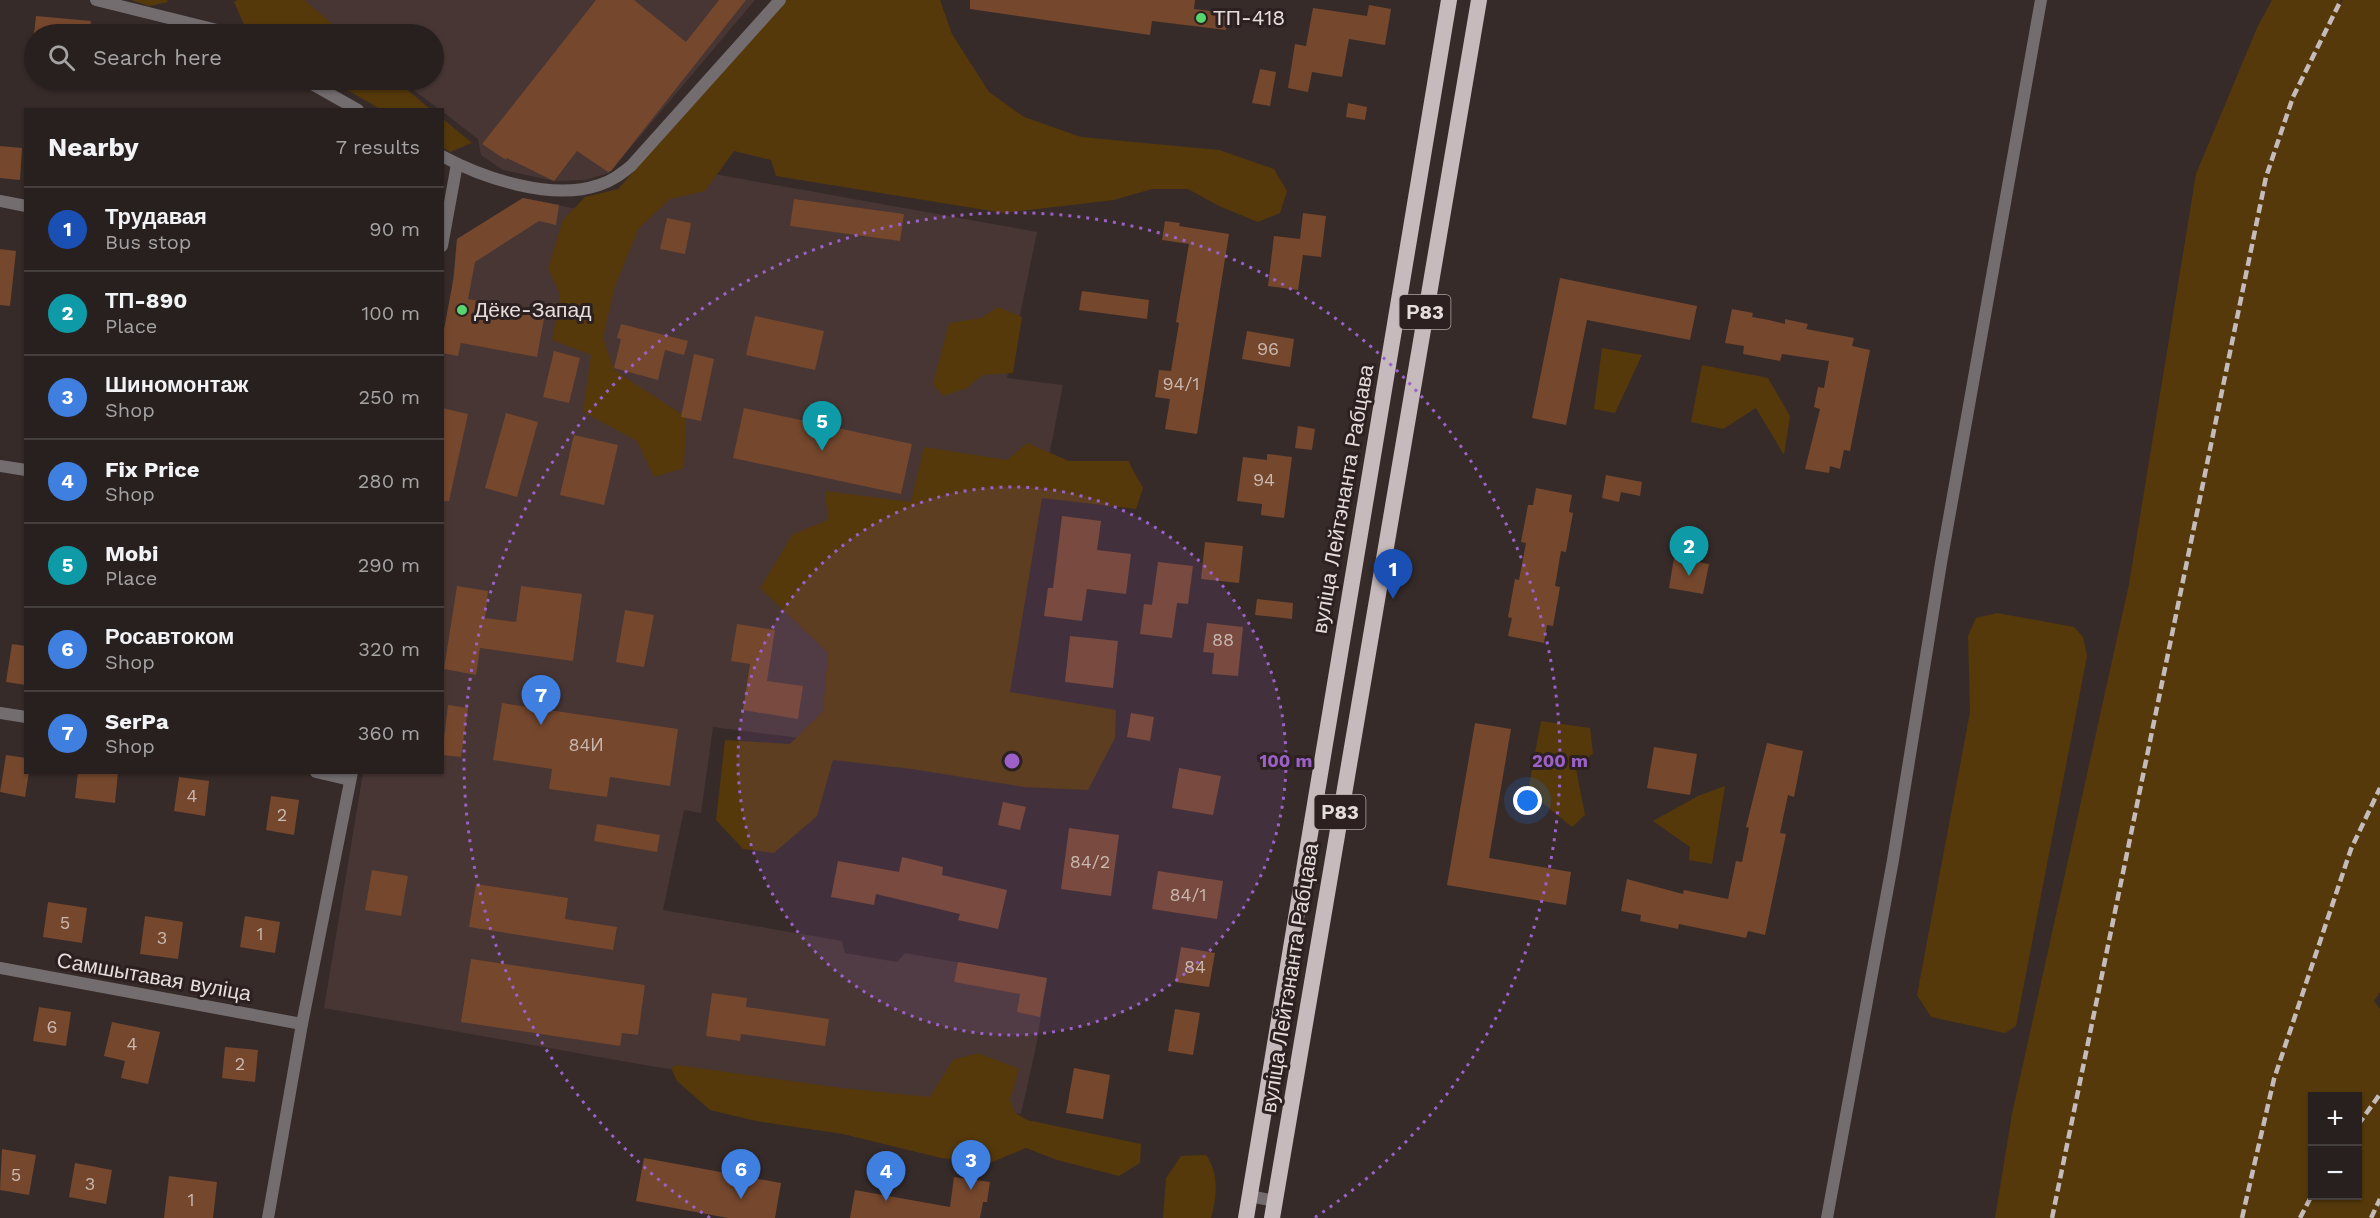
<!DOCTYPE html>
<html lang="en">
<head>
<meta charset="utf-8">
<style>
  body { margin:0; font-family:"Work Sans",sans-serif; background:#302828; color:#f1f3f6 }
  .controls { position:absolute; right:18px; bottom:18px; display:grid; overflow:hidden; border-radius:0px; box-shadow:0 2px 4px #0004 }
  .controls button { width:54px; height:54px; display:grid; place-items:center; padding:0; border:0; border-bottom:2px solid #443e3d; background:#28201f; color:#f1f3f6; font:30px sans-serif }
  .you { position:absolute; left:1528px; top:801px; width:21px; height:21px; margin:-15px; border:4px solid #fff; border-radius:50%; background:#1a73e8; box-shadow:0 0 0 9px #1a73e833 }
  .badge { display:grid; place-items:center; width:39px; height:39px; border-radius:50%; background:#bca0f2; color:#fff; font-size:20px; font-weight:700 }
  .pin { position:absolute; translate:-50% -50px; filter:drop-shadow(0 2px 3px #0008) }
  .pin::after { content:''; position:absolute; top:32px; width:21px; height:18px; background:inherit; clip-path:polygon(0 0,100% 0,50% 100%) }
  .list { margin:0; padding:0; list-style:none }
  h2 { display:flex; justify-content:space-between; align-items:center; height:78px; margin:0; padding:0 24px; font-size:26px }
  h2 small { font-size:20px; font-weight:400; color:#a5a3a4 }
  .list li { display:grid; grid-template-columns:39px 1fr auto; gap:18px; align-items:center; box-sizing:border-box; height:84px; padding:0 24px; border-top:2px solid #443e3d }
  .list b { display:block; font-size:22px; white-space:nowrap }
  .list p { margin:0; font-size:20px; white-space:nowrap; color:#a5a3a4 }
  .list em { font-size:20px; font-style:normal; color:#a5a3a4 }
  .icon { flex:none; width:33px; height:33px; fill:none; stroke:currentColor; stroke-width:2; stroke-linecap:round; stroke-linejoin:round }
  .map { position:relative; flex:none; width:2380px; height:1218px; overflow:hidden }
  .search { position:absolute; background:#28201f; box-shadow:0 2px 4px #0004; left:24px; top:24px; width:420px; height:66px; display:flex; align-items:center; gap:15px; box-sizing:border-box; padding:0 21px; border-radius:33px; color:#a5a3a4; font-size:22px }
  .panel { position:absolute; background:#28201f; box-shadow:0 2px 4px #0004; left:24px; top:108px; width:420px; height:666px; border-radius:0px }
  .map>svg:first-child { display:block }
  .built { fill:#473634 }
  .green { fill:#55390b; fill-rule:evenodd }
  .building { fill:#75472d }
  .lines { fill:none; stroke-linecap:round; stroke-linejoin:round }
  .minor { stroke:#736d6f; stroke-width:12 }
  .trunk { stroke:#c6babc; stroke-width:16 }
  .rail { stroke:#c4bbba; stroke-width:4.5; stroke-dasharray:9 4.5; stroke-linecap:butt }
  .ring { fill:none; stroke:#9b61c8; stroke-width:3; stroke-dasharray:3 6 }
  .poi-dot { fill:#59d56f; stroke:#2c2120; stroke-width:2 }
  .labels { text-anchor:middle; stroke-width:6; stroke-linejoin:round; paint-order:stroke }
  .number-label { font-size:18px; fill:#c9b8b0 }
  .shield { fill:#2c2120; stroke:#aea5a4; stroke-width:1.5 }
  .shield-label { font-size:20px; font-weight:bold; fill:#e5dddc }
  .poi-label { font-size:21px; fill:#e5dddc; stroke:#2c2120; text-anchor:start }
  .street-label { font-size:21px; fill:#e5dddc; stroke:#2c2120 }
  .centre { fill:#9b61c8; stroke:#2c2120; stroke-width:3 }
  .ring-label { font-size:18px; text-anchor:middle; font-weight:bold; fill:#9b61c8; stroke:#2c2120; stroke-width:6; stroke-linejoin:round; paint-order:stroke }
</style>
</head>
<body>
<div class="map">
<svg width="2380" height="1218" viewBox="0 0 2380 1218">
  <rect width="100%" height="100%" fill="#362b29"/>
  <g class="built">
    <polygon points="296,0 755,0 609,173 585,180 554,181 503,170 481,155 478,139 443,112 442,110 439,109 400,80 434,80 434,34 341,34"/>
    <polygon points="681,168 1037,232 1007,378 1063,385 989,762 713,727 701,813 684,810 663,910 842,941 845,953 897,962 905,953 1047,978 1036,1047 1021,1114 656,1067 324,1008 363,773 442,772 442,340 451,296 457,239 523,198 626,219"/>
  </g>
  <g class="green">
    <polygon points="131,0 167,0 168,2 149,6"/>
    <polygon points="237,0 304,0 344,34 255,34 246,29 234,2"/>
    <polygon points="787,0 940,0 952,34 989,92 1024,117 1081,137 1219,150 1274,169 1287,191 1280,213 1258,222 1219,206 1188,189 1152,189 1114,200 1004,213 776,176 771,160 734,151 705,191 670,199 639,228 615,286 603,337 614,370 686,417 684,468 654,477 637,441 583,412 591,355 552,340 560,294 548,268 563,220 585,197 618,189"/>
    <path d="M2272,0H2341L2337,10L2343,0H2380V992L2374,1001L2380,1009V1218H1995L2012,1114L2129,584L2196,174L2257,28ZM2312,1096H2358V1196H2312Z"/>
    <polygon points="330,80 396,80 430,109 380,109"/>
    <polygon points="443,119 472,143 450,152 443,147"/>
    <polygon points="998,307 1022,317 1013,373 983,375 967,388 943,396 933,384 949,323 981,318"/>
    <polygon points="1602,348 1642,355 1615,413 1594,409"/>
    <polygon points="1702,365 1768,378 1790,416 1784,455 1756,408 1723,429 1691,422"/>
    <polygon points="1027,443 1069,461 1128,461 1143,488 1136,509 1042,498 1010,692 1116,710 1115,738 1088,790 1024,787 912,769 833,760 817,816 774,853 743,849 716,820 725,740 790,744 823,711 828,653 760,588 793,534 828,520 825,491 911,502 924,447 1007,460"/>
    <polygon points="1997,613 2074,627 2083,637 2087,656 2016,1026 2005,1033 1931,1017 1917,995 1970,712 1968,636 1976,618"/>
    <polygon points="1541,721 1590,728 1593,753 1576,769 1585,815 1572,827 1528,791"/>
    <polygon points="1725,786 1712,864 1689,860 1690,847 1653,821 1698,796"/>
    <polygon points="978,1053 1019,1069 1010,1099 1015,1113 1027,1120 1141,1144 1140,1163 1119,1176 1057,1160 1026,1148 990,1163 941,1158 843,1134 756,1121 710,1110 677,1081 671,1068 677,1065 841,1088 930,1097 953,1060"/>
    <path d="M1206,1155C1219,1173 1217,1197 1211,1218H1163L1166,1178L1181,1156Z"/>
  </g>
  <g class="building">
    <polygon points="596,0 634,0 686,42 719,0 746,0 611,171 608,172 577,151 554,181 507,158 506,160 482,144"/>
    <polygon points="970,0 1195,0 1194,9 1228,13 1226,30 1152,21 1150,35 970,9"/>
    <polygon points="1369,5 1391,9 1385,45 1349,39 1342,77 1312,72 1308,92 1288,88 1295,44 1306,46 1313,8 1367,16"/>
    <polygon points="36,16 91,21 89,34 34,34"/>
    <polygon points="1260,69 1276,72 1270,106 1252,103"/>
    <polygon points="1348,103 1367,107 1365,120 1346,117"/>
    <polygon points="0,146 22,148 20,180 0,178"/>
    <polygon points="523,198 559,205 556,225 539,221 475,262 468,299 545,313 537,357 461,343 458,356 442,353 442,340 454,276 457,239"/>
    <polygon points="794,199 904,214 900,241 790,226"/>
    <polygon points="1303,213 1326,216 1321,257 1303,255 1298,290 1268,286 1274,236 1300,239"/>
    <polygon points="667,218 691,223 685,254 660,249"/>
    <polygon points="1165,221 1180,223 1179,226 1229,234 1197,434 1165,429 1170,399 1155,397 1159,370 1171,371 1179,323 1176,322 1189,244 1162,240"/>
    <polygon points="0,249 16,251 10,306 0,305"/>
    <polygon points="1560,278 1697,306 1690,340 1587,320 1566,425 1532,418"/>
    <polygon points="1082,291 1149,300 1147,319 1079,310"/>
    <polygon points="1732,309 1753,313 1752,317 1769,320 1785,324 1785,319 1808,324 1806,329 1854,338 1852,346 1870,350 1850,451 1844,450 1840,469 1830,466 1829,473 1805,469 1820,409 1814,407 1818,387 1824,388 1829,361 1782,354 1780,361 1743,354 1744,346 1725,343"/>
    <polygon points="755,316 824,331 815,370 746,355"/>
    <polygon points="621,324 688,341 684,355 665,350 658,380 614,368 621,339 617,338"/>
    <polygon points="1247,331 1294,339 1290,367 1242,359"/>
    <polygon points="554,351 580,358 569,403 543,397"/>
    <polygon points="694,354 714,359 701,421 681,417"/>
    <polygon points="442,408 468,414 449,501 442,501"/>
    <polygon points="744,408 912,444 901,494 733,458"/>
    <polygon points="506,413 538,422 517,497 485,488"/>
    <polygon points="1298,426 1315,429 1312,450 1295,448"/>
    <polygon points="574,435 618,445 604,505 560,495"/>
    <polygon points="1267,454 1292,457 1284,518 1261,515 1262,504 1237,501 1243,457 1267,460"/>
    <polygon points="1606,475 1642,482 1640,496 1621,492 1619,502 1602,498"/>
    <polygon points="1536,488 1572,495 1569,512 1573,513 1566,552 1561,551 1555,586 1560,587 1553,626 1547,625 1544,643 1508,636 1512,618 1508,617 1515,579 1519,580 1526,543 1521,542 1528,505 1533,505"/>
    <polygon points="1062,516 1101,521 1097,550 1131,554 1126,594 1087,589 1082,621 1044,616 1048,588 1053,588"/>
    <polygon points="1205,542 1243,546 1239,583 1201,579"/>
    <polygon points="1674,558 1709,564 1703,594 1669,588"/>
    <polygon points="1158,562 1193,566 1188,604 1177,603 1172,638 1140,634 1144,604 1152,605"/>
    <polygon points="457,586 488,591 485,618 516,622 521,586 582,594 573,661 480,648 476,675 444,669"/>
    <polygon points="1257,599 1293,603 1292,619 1255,615"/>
    <polygon points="625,610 654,615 644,667 616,662"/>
    <polygon points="1207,623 1243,627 1238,676 1212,674 1214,653 1203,652"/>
    <polygon points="737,624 775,630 767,681 803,686 798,719 743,710 750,664 731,661"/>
    <polygon points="1070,636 1118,641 1113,688 1065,682"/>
    <polygon points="12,644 26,646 26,685 6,682"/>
    <polygon points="502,703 678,729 670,786 610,777 607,797 549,789 552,769 493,760"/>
    <polygon points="448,705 468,708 461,757 442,755"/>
    <polygon points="1131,713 1154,717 1150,741 1127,737"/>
    <polygon points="1475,723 1511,729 1489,858 1571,872 1566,905 1447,885"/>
    <polygon points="1767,743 1803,751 1794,797 1788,795 1780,833 1786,834 1765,935 1748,931 1746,938 1679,924 1678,929 1640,921 1641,915 1621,911 1627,879 1683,894 1684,890 1728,899 1736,861 1742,862 1749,828 1746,827"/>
    <polygon points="1654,747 1697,754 1690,795 1647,788"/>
    <polygon points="6,755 26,758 26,772 29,772 25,797 0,792"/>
    <polygon points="1179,768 1221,776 1213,815 1172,808"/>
    <polygon points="78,772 118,772 115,803 75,798"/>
    <polygon points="179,777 209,781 205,816 174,811"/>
    <polygon points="271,796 299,800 294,835 266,830"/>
    <polygon points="1003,802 1026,807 1020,830 998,825"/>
    <polygon points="597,824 660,835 657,852 594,841"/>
    <polygon points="1069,828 1119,835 1111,896 1061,889"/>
    <polygon points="902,857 943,867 942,875 1007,890 998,929 958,920 960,914 876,894 874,905 831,897 838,861 899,872"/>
    <polygon points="372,870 408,876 401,916 365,910"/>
    <polygon points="1158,871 1223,881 1217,919 1152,909"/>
    <polygon points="476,884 568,898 565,919 617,927 613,950 469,927"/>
    <polygon points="48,902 87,908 82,943 43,937"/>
    <polygon points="145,916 183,922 178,959 140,954"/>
    <polygon points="245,916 280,922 275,953 240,947"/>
    <polygon points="1181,947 1215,953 1209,987 1175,982"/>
    <polygon points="471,959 645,985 638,1035 622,1033 620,1046 461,1022"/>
    <polygon points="958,962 1047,978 1040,1017 1017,1012 1020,994 954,982"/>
    <polygon points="712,993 747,998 746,1007 829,1019 825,1046 741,1034 740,1041 706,1036"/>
    <polygon points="39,1007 71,1012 66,1046 33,1041"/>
    <polygon points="1175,1009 1200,1013 1193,1055 1168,1051"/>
    <polygon points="112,1022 160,1032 148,1084 121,1078 125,1061 104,1056"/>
    <polygon points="225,1047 258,1050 255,1082 222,1078"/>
    <polygon points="1074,1068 1110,1075 1103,1119 1066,1113"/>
    <polygon points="2,1149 36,1155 29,1195 0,1190"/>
    <polygon points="644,1158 781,1183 775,1218 728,1218 636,1201"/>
    <polygon points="75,1163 112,1170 106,1204 69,1197"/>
    <polygon points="169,1176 217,1182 213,1218 164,1218"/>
    <polygon points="954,1177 990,1182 987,1202 983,1202 980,1218 850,1218 855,1190 950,1207"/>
  </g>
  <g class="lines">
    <g class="minor">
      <polyline points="96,0 217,30 225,34"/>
      <polyline points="305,80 358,110"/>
      <path d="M442,156C485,179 552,201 599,185C612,181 621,174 631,166L780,0"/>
      <polyline points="0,201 26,206"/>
      <polyline points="442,246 457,164"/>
      <polyline points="0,466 26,470"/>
      <polyline points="0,713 26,717"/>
      <polyline points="316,772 350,780"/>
      <polyline points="0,968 302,1024"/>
      <polyline points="1249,1196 1275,1201"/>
      <polyline points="268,1218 302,1024 352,772"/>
      <polyline points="1827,1218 1893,860 1941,563 2041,0"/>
    </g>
    <g class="trunk">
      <polyline points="1246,1218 1449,0"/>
      <polyline points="1272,1218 1479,0"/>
    </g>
    <g class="rail">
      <polyline points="2358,1125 2380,1094"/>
      <polyline points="2052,1218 2266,177 2293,97 2341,0"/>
      <polyline points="2242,1218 2274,1079 2351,849 2380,788"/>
      <polyline points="2300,1218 2312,1195"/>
      <polyline points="2371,1218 2380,1199"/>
    </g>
  </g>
  <circle cx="1012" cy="761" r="274" fill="#9b61c8" fill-opacity=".12"/>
  <g class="ring">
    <circle cx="1012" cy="761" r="274"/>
    <path d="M710 1218A548 548 0 1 1 1314 1218"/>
  </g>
  <g class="poi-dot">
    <circle cx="1201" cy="18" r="6"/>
    <circle cx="462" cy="310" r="6"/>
  </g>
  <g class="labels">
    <g class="number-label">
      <text x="1268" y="355">96</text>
      <text x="1181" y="390">94/1</text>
      <text x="1264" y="486">94</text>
      <text x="1223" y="646">88</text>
      <text x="586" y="751">84И</text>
      <text x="192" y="802">4</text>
      <text x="282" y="821">2</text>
      <text x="1090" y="868">84/2</text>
      <text x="1188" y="901">84/1</text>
      <text x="65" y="929">5</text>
      <text x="260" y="940">1</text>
      <text x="162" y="944">3</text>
      <text x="1195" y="973">84</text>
      <text x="52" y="1033">6</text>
      <text x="132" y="1050">4</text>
      <text x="240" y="1070">2</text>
      <text x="16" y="1181">5</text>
      <text x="90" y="1190">3</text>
      <text x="191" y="1206">1</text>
    </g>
    <g class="shield">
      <rect x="1399.5" y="295" width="51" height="34" rx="4.5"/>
      <rect x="1314.5" y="795" width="51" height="34" rx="4.5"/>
    </g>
    <g class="shield-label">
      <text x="1425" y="319">Р83</text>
      <text x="1340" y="819">Р83</text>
    </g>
    <g class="poi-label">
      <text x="1213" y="25">ТП-418</text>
      <text x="474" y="317">Дёке-Запад</text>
    </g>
    <g class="street-label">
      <text transform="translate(1343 499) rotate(-80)" y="7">вуліца Лейтэнанта Рабцава</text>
      <text transform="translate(154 977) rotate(10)" y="7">Самшытавая вуліца</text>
      <text transform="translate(1290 978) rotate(-81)" y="7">вуліца Лейтэнанта Рабцава</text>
    </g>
  </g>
  <circle cx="1012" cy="761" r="9" class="centre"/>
  <g class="ring-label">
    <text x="1286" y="767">100 m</text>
    <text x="1560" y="767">200 m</text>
  </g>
</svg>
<div class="controls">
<button>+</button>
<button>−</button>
</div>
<div class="you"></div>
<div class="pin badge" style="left:1393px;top:599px;background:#1a4fb4">1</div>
<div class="pin badge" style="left:1689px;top:576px;background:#0f9aa8">2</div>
<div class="pin badge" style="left:971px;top:1190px;background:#3f7fe0">3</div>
<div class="pin badge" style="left:886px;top:1201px;background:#3f7fe0">4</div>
<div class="pin badge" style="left:822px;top:451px;background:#0f9aa8">5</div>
<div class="pin badge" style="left:741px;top:1199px;background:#3f7fe0">6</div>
<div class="pin badge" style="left:541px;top:725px;background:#3f7fe0">7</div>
<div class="search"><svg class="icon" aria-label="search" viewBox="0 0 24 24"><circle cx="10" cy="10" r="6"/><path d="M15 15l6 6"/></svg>Search here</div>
<section class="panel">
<h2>Nearby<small>7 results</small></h2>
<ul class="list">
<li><span class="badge" style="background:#1a4fb4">1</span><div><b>Трудавая</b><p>Bus stop</p></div><em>90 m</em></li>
<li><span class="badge" style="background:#0f9aa8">2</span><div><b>ТП-890</b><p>Place</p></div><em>100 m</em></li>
<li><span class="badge" style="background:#3f7fe0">3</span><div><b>Шиномонтаж</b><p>Shop</p></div><em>250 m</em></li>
<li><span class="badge" style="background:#3f7fe0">4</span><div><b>Fix Price</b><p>Shop</p></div><em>280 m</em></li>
<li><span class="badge" style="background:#0f9aa8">5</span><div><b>Mobi</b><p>Place</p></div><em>290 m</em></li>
<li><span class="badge" style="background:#3f7fe0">6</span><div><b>Росавтоком</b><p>Shop</p></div><em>320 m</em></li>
<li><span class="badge" style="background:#3f7fe0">7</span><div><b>SerPa</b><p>Shop</p></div><em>360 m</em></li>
</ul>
</section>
</div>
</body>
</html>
